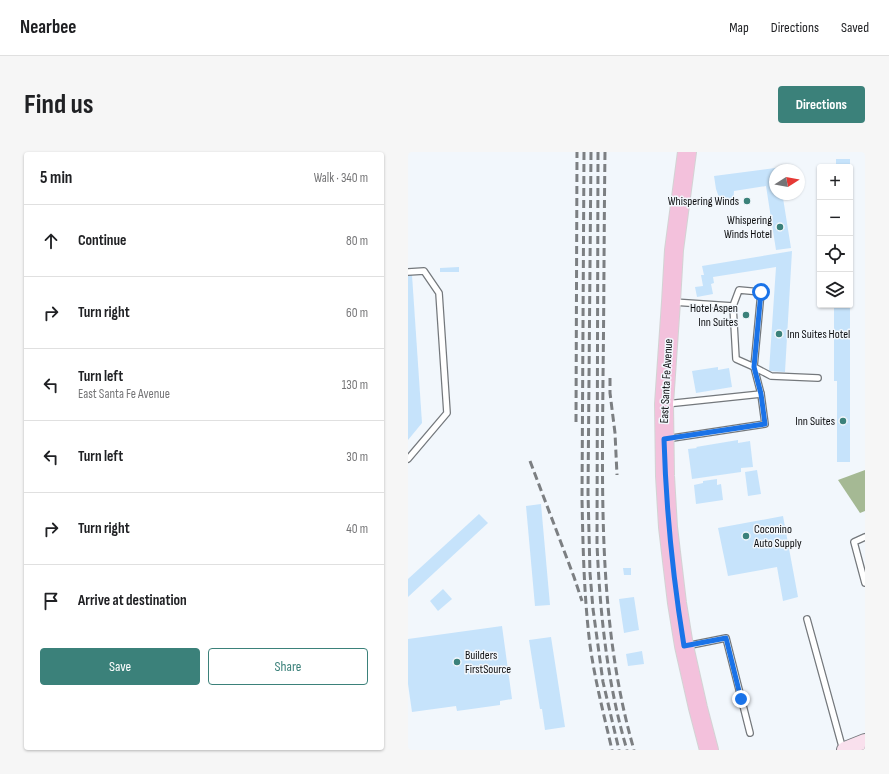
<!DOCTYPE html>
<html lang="en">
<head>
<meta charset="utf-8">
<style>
  body { margin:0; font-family:"Sofia Sans Condensed",sans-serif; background:#f6f6f6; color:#202124 }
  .controls { position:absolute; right:12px; top:12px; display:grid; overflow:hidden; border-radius:4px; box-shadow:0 1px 3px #0004 }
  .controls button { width:36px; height:36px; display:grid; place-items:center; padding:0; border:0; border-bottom:1px solid #e0e0e0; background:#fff; color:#202124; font:20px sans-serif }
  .compass { position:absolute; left:361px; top:12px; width:36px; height:36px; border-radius:50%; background:#fff; box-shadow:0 1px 3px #0004; rotate:79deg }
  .stop { position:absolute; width:12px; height:12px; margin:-9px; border:3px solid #1a73e8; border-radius:50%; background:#fff }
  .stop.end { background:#1a73e8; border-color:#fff; box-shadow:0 1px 4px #0008 }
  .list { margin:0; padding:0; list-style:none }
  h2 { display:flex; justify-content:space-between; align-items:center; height:52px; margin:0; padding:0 16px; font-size:17px }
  h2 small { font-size:13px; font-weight:400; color:#757577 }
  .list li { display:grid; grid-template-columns:26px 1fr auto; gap:12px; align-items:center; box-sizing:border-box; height:72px; padding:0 16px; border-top:1px solid #e0e0e0 }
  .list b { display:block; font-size:15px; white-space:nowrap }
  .list p { margin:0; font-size:13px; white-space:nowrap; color:#757577 }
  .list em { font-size:13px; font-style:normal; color:#757577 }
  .actions { display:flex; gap:8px; padding:12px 16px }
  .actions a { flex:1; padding:9px 0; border:1px solid #3b817a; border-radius:4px; text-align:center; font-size:14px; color:#3b817a }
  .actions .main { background:#3b817a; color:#fff }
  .icon { flex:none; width:22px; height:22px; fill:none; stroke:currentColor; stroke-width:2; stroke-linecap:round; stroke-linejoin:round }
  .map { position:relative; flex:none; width:457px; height:598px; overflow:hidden; border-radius:4px }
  header { display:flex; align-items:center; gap:24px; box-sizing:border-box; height:56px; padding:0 20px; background:#fff; border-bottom:1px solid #e0e0e0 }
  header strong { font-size:19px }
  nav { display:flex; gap:22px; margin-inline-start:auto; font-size:14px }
  .intro { display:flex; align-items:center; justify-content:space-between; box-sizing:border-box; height:96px; padding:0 24px }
  h1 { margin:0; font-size:28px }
  .button { padding:10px 18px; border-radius:4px; background:#3b817a; color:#fff; font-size:14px; font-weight:700 }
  main { display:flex; gap:24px; padding:0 24px }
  aside { flex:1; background:#fff; border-radius:4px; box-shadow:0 1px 3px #0004 }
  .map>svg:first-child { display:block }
  .forest { fill:#a5b994 }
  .building { fill:#c6e3fb }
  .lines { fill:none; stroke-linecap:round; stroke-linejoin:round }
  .lane-casing { stroke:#74787c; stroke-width:8 }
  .secondary-casing { stroke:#74787c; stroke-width:18 }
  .primary-casing { stroke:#d3d3d4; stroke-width:20 }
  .lane { stroke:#fff; stroke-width:5.5 }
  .secondary { stroke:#f9e0ed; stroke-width:16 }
  .primary { stroke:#f3c1dc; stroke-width:18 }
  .rail { stroke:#7c7f82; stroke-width:3; stroke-dasharray:8 4; stroke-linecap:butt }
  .route { stroke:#1a73e8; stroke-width:5 }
  .poi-dot { fill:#3b817a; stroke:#f2f7fc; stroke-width:1.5 }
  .labels { text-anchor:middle; stroke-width:3; stroke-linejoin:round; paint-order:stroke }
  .poi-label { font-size:12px; fill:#0c0d0f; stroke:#f2f7fc; text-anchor:end }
  .street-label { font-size:12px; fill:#0c0d0f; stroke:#f2f7fc }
</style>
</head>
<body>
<header>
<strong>Nearbee</strong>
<nav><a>Map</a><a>Directions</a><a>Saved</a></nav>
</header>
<div class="intro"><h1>Find us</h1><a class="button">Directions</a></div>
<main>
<aside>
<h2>5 min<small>Walk · 340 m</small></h2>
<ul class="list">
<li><svg class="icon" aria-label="ahead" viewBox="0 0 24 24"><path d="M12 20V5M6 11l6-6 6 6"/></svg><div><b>Continue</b></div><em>80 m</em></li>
<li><svg class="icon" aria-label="right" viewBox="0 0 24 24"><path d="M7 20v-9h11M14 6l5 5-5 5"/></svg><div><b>Turn right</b></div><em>60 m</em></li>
<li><svg class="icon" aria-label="left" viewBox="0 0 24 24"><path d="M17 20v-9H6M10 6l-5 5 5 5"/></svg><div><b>Turn left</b><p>East Santa Fe Avenue</p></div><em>130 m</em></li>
<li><svg class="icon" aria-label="left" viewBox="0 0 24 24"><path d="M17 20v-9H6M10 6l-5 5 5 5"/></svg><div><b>Turn left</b></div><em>30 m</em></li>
<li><svg class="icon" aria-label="right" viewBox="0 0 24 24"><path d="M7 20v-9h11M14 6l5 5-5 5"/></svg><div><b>Turn right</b></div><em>40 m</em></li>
<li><svg class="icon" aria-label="arrive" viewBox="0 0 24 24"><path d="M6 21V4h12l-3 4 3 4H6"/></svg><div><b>Arrive at destination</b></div></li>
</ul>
<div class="actions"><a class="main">Save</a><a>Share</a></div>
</aside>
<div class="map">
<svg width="457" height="598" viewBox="0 0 457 598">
  <rect width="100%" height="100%" fill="#f2f7fc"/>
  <polygon class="forest" points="457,318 457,359 452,361 430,328"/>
  <g class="building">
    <rect x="428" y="7" width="14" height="8"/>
    <polygon points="382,14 383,18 367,18 367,42 385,42 385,44 375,46 383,96 368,98 358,34 326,39 325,52 314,54 308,37 306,24"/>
    <polygon points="384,99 377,220 361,219 368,115 305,125 306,131 303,132 305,142 289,145 287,135 295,134 293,123 296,123 294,114"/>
    <polygon points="51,115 51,120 32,120 32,116"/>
    <polygon points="0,123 4,123 14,271 0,288"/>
    <polygon points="426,153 442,153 442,310 429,310 429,229 426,229"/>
    <polygon points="310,215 310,218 321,216 324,235 288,241 284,219"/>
    <polygon points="330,288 330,291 342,289 345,315 333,316 333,320 284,327 280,297 289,296 288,295"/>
    <polygon points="349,318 353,342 340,344 337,320"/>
    <polygon points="309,327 309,333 313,332 315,348 288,352 286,333 295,331 295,329"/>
    <polygon points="133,352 142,453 127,454 118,354"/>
    <polygon points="71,362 80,371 0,445 0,427"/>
    <polygon points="375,364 390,445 375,449 369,415 320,424 310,376"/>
    <polygon points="215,416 223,416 223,423 216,423"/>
    <polygon points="35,437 44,447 30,459 22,449"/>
    <polygon points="226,445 231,478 216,481 211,447"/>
    <polygon points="94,474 104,547 92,549 92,553 49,559 48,554 4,560 0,532 0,487"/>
    <polygon points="143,485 157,575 137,578 134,557 132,557 121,488"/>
    <polygon points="234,499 236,512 220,514 218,502"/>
  </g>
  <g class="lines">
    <g class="lane-casing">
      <g id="lane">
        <polyline points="0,120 16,119 31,141 39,261 0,307"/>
        <polyline points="265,150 325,154"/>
        <polyline points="258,252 353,242"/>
        <polyline points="258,287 357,272 353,242 346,215 328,207 325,154 331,138 353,140 346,215 363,224 410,226"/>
        <polyline points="457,385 446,390 457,431"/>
        <polyline points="399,467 435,598"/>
        <polyline points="278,494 318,486 342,581"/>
      </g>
    </g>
    <g class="secondary-casing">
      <polyline id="secondary" points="437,598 457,590"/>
    </g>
    <g class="primary-casing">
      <polyline id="primary" points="279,0 266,98 263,150 256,252 257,324 260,375 269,451 276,494 290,556 301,598"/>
    </g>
    <use href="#lane" class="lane"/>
    <use href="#secondary" class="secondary"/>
    <use href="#primary" class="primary"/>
    <g class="rail">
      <path d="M176,0L174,347C175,396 176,445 182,493C187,529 196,563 204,598"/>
      <polyline points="183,0 180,341 182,421 185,457 195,530 211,598"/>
      <path d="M190,0L189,392C192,461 199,531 219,598"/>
      <path d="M197,0C196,75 196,151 195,226C194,351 191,477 226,598"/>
      <polyline points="202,226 202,241 207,281 209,323"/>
      <polyline points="168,270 169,0"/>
      <polyline points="122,309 166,425 174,449"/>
    </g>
  </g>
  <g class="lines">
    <path class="route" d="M333,547L318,486L276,494C265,426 258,357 256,287L357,272L353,242L346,215L353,140"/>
  </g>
  <g class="poi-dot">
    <circle cx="339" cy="49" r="4"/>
    <circle cx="372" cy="75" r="4"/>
    <circle cx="338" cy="163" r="4"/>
    <circle cx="371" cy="182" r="4"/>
    <circle cx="435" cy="269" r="4"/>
    <circle cx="338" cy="384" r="4"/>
    <circle cx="49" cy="510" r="4"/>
  </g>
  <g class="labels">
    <g class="poi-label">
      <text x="331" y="53">Whispering Winds</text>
      <text x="364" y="72">Whispering<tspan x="364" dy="14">Winds Hotel</tspan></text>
      <text x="330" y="160">Hotel Aspen<tspan x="330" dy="14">Inn Suites</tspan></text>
      <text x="379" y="186" text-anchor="start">Inn Suites Hotel</text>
      <text x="427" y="273">Inn Suites</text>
      <text x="346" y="381" text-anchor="start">Coconino<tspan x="346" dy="14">Auto Supply</tspan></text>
      <text x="57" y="507" text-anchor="start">Builders<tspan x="57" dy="14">FirstSource</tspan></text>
    </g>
    <g class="street-label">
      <text transform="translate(258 229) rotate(-87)" y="4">East Santa Fe Avenue</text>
    </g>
  </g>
</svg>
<div class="controls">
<button>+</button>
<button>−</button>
<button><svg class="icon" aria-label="locate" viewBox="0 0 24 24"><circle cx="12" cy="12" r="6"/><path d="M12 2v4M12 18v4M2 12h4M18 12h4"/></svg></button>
<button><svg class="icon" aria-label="layers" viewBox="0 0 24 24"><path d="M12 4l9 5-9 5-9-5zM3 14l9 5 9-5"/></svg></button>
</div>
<svg class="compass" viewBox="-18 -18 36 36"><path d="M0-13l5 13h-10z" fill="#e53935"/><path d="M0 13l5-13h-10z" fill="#757577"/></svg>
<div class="stop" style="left:353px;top:140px"></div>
<div class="stop end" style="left:333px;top:547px"></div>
</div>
</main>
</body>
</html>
